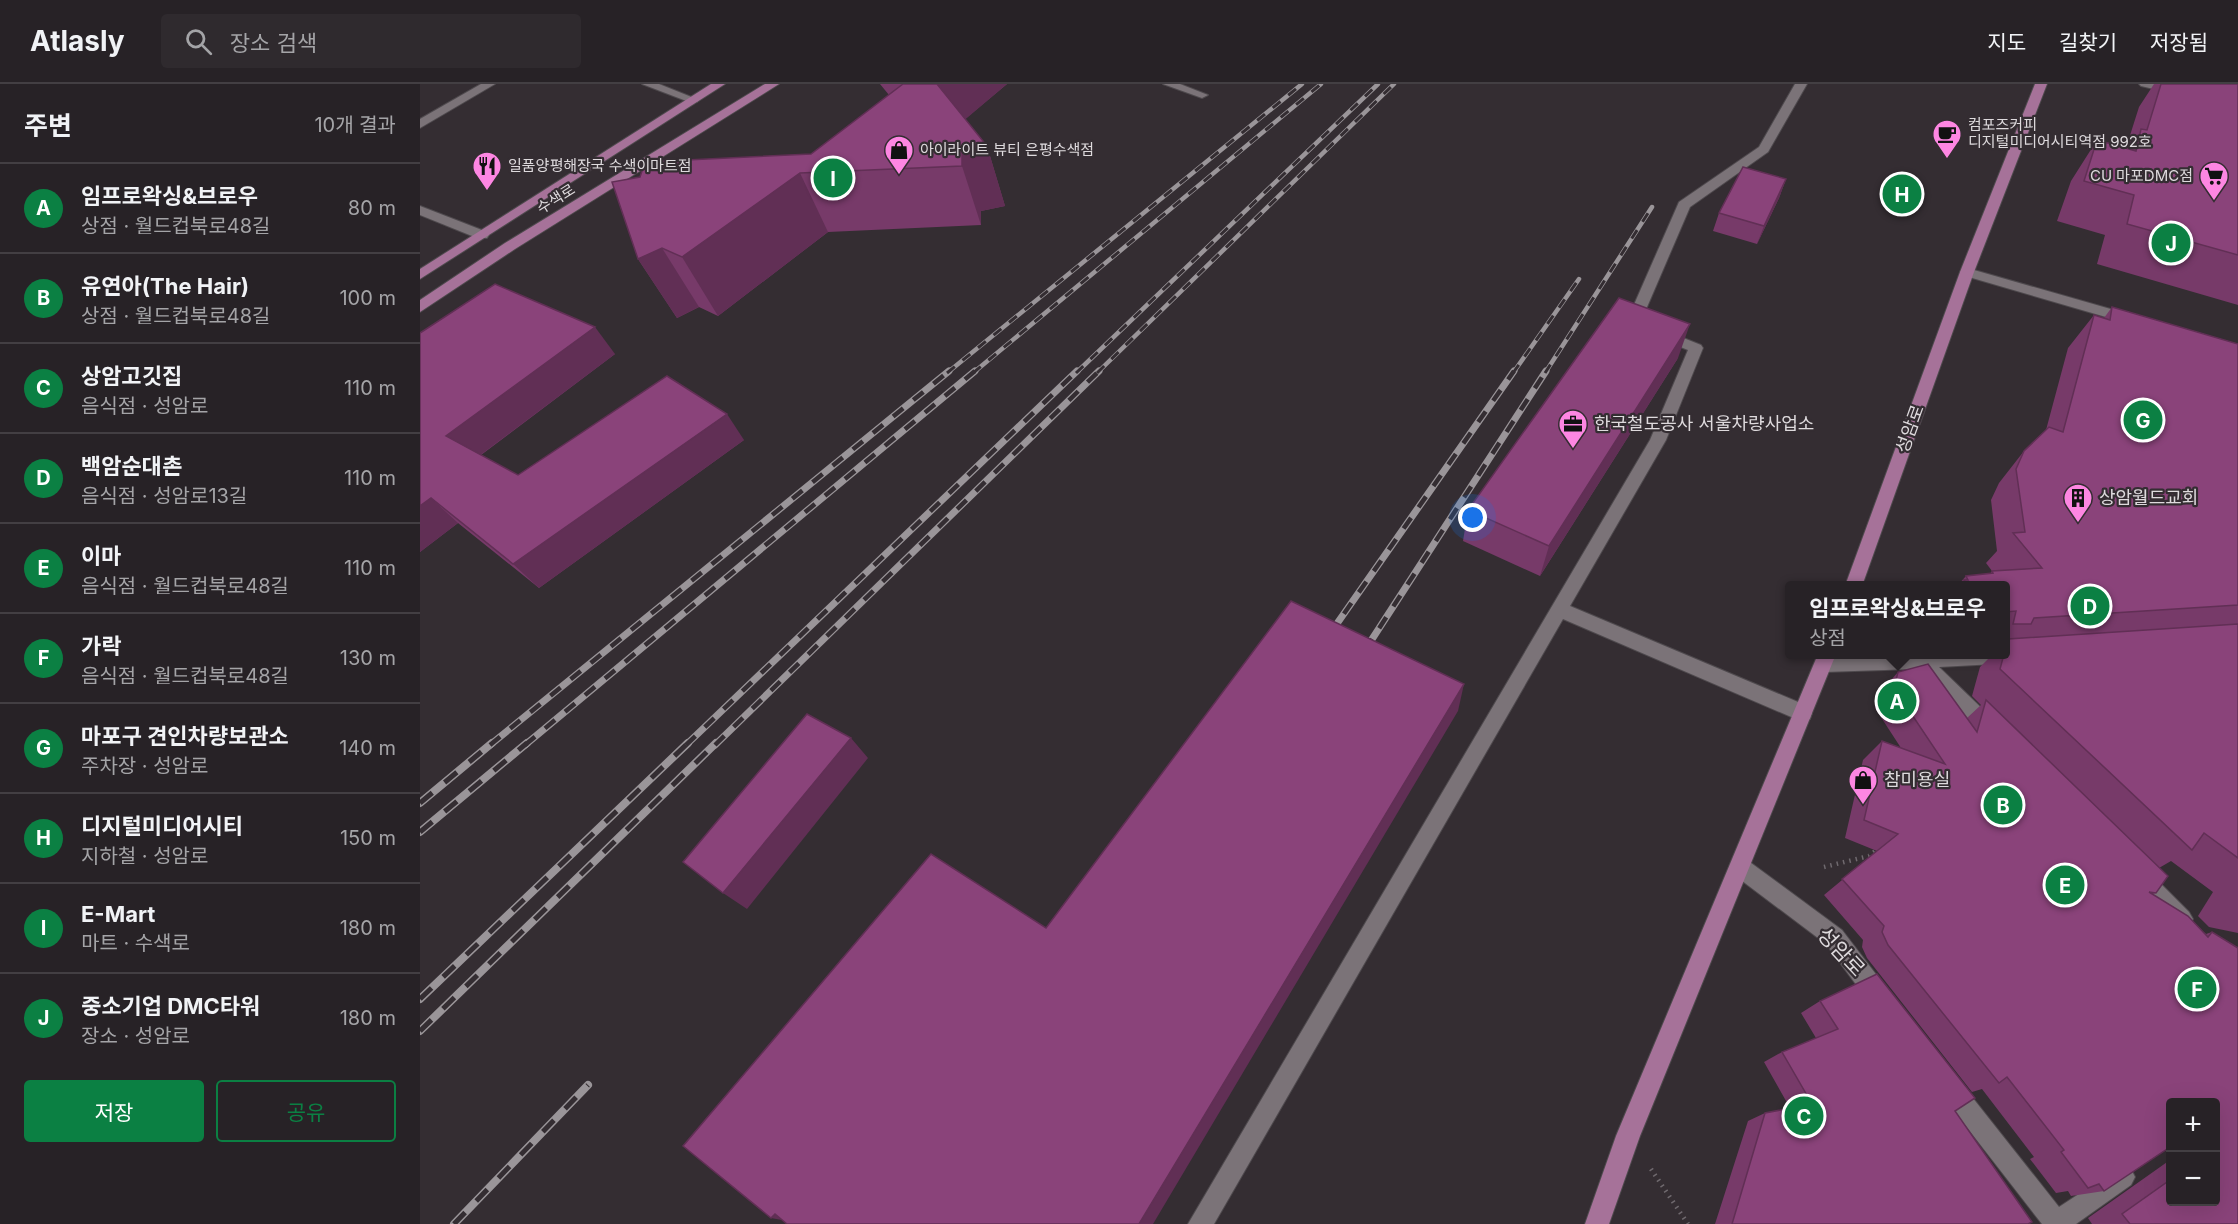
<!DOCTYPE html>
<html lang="ko">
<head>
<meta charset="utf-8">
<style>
  body { margin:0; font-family:Inter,"Noto Sans KR",sans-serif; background:#2f2a2e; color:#f1f3f6 }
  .controls { position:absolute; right:18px; bottom:18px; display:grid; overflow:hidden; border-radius:6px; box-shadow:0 6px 24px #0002 }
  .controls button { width:54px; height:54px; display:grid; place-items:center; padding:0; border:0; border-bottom:2px solid #433f43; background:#272226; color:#f1f3f6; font:30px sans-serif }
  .you { position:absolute; left:1053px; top:434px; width:21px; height:21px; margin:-15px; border:4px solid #fff; border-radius:50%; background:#1a73e8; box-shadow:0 0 0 9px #1a73e833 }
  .badge { display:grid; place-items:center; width:39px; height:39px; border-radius:50%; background:#0b8043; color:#fff; font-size:20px; font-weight:700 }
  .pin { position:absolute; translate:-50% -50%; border:3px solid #fff; box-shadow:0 2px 6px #0006 }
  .popup { position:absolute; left:1365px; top:497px; width:225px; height:78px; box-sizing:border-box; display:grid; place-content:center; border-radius:6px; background:#272226; filter:drop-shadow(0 2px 4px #0005); font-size:20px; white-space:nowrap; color:#a4a4a7 }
  .popup b { font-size:22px; color:#f1f3f6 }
  .popup::after { content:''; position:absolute; left:50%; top:100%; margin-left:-12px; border:12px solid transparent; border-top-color:#272226 }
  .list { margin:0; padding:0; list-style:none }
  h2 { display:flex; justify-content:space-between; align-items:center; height:78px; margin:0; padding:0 24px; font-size:26px }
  h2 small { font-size:20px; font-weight:400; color:#a4a4a7 }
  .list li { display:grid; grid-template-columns:39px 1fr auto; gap:18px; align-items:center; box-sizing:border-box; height:90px; padding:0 24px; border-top:2px solid #433f43 }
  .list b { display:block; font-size:22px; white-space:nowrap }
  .list p { margin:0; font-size:20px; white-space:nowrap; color:#a4a4a7 }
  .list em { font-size:20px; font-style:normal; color:#a4a4a7 }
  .actions { display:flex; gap:12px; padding:18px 24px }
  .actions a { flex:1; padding:14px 0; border:2px solid #0b8043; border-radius:6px; text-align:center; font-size:21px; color:#0b8043 }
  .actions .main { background:#0b8043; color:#fff }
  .icon { flex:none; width:33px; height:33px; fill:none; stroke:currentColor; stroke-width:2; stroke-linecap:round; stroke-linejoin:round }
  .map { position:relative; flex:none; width:1818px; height:1140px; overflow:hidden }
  header { display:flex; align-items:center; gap:36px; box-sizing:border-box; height:84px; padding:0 30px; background:#272226; border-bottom:2px solid #433f43 }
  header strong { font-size:28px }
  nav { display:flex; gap:33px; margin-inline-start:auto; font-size:21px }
  .search { width:420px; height:54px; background:#2f2a2e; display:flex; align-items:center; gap:15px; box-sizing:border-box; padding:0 21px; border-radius:6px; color:#a4a4a7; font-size:22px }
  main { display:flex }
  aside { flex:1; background:#272226 }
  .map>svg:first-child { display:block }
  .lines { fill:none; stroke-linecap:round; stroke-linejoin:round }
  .minor-casing { stroke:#4e494d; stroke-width:2 }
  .major-casing { stroke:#4e494d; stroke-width:2 }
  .path { stroke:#6f696e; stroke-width:4.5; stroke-dasharray:1.5 5; stroke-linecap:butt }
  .minor { fill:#7b7378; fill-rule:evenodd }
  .major { fill:#a67299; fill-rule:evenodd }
  .rail-far2-casing { stroke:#9a9599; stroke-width:4.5 }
  .rail-far1-casing { stroke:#9a9599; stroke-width:7 }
  .rail-casing { stroke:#9a9599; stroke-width:8 }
  .rail-far2 { stroke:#342d32; stroke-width:3; stroke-dasharray:10; stroke-linecap:butt }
  .rail-far1 { stroke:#342d32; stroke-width:4.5; stroke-dasharray:13; stroke-linecap:butt }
  .rail { stroke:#342d32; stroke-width:5; stroke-dasharray:16; stroke-linecap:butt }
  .wall { fill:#773a69 }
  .shaded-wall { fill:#612f55 }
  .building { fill:#8a437a; stroke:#612f55; stroke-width:1.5 }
  .labels { text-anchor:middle; stroke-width:4.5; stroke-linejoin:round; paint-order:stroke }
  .far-poi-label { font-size:15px; fill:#dedadd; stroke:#342d32; text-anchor:start }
  .far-street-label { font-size:15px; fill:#dedadd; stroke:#342d32 }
  .poi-label { font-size:18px; fill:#dedadd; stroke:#342d32; text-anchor:start }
  .street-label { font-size:18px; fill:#dedadd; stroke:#342d32 }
  .near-street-label { font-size:21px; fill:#dedadd; stroke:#342d32 }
</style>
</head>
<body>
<header>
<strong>Atlasly</strong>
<div class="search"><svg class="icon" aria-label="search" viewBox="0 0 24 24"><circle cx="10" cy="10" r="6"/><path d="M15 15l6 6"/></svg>장소 검색</div>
<nav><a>지도</a><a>길찾기</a><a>저장됨</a></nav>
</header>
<main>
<aside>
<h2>주변<small>10개 결과</small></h2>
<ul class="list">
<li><span class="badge">A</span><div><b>임프로왁싱&amp;브로우</b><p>상점 · 월드컵북로48길</p></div><em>80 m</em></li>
<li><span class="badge">B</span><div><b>유연아(The Hair)</b><p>상점 · 월드컵북로48길</p></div><em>100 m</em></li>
<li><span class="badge">C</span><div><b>상암고깃집</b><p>음식점 · 성암로</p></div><em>110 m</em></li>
<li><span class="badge">D</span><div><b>백암순대촌</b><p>음식점 · 성암로13길</p></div><em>110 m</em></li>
<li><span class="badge">E</span><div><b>이마</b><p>음식점 · 월드컵북로48길</p></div><em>110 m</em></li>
<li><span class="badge">F</span><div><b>가락</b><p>음식점 · 월드컵북로48길</p></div><em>130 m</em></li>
<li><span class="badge">G</span><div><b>마포구 견인차량보관소</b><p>주차장 · 성암로</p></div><em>140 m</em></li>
<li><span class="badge">H</span><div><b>디지털미디어시티</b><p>지하철 · 성암로</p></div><em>150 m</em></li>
<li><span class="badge">I</span><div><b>E-Mart</b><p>마트 · 수색로</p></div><em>180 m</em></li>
<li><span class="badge">J</span><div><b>중소기업 DMC타워</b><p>장소 · 성암로</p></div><em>180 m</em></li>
</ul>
<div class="actions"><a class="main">저장</a><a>공유</a></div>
</aside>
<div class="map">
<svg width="1818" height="1140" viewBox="0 0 1818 1140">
  <rect width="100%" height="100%" fill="#342d32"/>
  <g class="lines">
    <g class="minor-casing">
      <g id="minor">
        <polygon points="61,0 75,0 0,44 0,35"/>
        <polygon points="222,0 239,0 279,16 277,18 269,18"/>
        <polygon points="743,0 760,0 788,11 782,14"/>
        <polygon points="1375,0 1387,0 1348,68 1270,123 1221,237 1281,261 1283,264 1246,356 1150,522 1390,623 1392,629 1390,635 1383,637 1376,635 1143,535 794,1140 768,1140 1230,356 1268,266 1208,242 1206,239 1259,118 1339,63"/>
        <polygon points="1719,0 1740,0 1761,7 1755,10 1721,2"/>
        <polygon points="0,122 67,148 69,151 67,154 57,154 0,131"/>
        <polygon points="1547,184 1715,232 1717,235 1710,240 1542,191 1540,188"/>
        <polygon points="1594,563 1600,566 1603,571 1600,576 1594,579 1519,583 1577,639 1579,645 1577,651 1570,653 1563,651 1496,585 1404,588 1398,585 1395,580 1398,575 1404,572 1585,570 1585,564"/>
        <polygon points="1320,773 1327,776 1422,846 1468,906 1471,914 1468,922 1460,925 1452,922 1406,860 1313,790 1310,783 1313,776"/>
        <polygon points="1720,783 1727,786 1769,828 1773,835 1769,842 1762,845 1755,842 1713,800 1710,793 1713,786"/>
        <polygon points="1529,991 1537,994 1639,1123 1703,1081 1711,1085 1715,1093 1711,1101 1656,1140 1622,1140 1521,1010 1518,1002 1521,994"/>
      </g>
    </g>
    <g class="major-casing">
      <g id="major">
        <polygon points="291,0 305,0 0,195 0,185"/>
        <polygon points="345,0 359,0 95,165 0,228 0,216 85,159"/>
        <polygon points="1615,0 1627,0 1554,188 1442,502 1425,502 1540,188"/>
        <polygon points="1398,570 1416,570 1220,1052 1189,1140 1165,1140 1196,1052"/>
      </g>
    </g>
    <g class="path">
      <polyline points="1404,783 1449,772 1458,765"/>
      <polyline points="1231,1085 1268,1140"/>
    </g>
    <use href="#minor" class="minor"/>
    <use href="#major" class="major"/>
    <g class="rail-far2-casing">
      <g id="rail-far2">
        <polyline points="527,289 882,0"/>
        <polyline points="553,289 901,0"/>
        <polyline points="656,289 958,0"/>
        <polyline points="677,289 974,0"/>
        <polyline points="1093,289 1159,195"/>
        <polyline points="1125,289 1232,123"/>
      </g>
    </g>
    <g class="rail-far1-casing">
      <g id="rail-far1">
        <polyline points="909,551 1094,287"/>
        <polyline points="945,566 1126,287"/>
        <polyline points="70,661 529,287"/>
        <polyline points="105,661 555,287"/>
        <polyline points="266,661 657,287"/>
        <polyline points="295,661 679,287"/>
      </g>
    </g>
    <g class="rail-casing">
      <g id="rail">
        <polyline points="0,719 72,659"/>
        <polyline points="0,748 107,659"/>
        <polyline points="0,915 268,659"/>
        <polyline points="0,947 296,659"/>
        <polyline points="34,1140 168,1001"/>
      </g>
    </g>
    <use href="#rail-far2" class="rail-far2"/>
    <use href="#rail-far1" class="rail-far1"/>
    <use href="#rail" class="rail"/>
  </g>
  <g class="wall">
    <polygon points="460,0 587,0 545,35 567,62 585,122 561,127 561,141 408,148 298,232 279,223 257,234 218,175 391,70 469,11"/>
    <polygon points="1734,0 1818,0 1818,221 1677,180 1685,151 1637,137 1651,97 1677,56 1706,64 1719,23"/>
    <polygon points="1366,95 1359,114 1337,160 1293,147 1299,129"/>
    <polygon points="1692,223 1818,260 1818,849 1789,843 1778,832 1793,808 1751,777 1739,784 1736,809 1733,810 1786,850 1792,848 1818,1140 1672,1140 1668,1134 1750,1076 1750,1118 1796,1118 1796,1018 1684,1107 1651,1112 1648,1107 1636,1109 1610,1075 1614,1073 1562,1005 1552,1008 1447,874 1442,863 1443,856 1404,811 1457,767 1425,754 1443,676 1462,657 1481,664 1455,624 1460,609 1478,588 1547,634 1561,621 1552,612 1560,583 1573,570 1585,570 1585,501 1538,501 1546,492 1570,490 1572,487 1566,479 1577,467 1571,416 1579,399 1604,367 1626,346 1648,264 1674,231 1684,234"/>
    <polygon points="0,249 195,270 61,371 98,391 324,356 119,504 38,439 0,468"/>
    <polygon points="1258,274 1120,492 1043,457 1048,426"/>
    <polygon points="1400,917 1535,1027 1608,1140 1295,1140 1328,1037 1345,1029 1370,1024 1344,978 1362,968 1396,954 1381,929"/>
  </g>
  <g class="shaded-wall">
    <polygon points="512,0 587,0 528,50"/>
    <polygon points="567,62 585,122 561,127 561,141 542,82 542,68"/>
    <polygon points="380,89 408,148 298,232 262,173"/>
    <polygon points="1366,95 1359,114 1337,160 1344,142"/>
    <polygon points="242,164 279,223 257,234 218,175"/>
    <polygon points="1270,240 1258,274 1120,492 1129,462"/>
    <polygon points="175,243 195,270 51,378 26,352"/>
    <polygon points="307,330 324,356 119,504 93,480"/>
    <polygon points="11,414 38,439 0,468 0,422"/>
    <polygon points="1044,600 1038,627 733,1140 719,1140"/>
    <polygon points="431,654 448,674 327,825 303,809"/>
    <polygon points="355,1130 383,1140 351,1134"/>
  </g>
  <g class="building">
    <polygon points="483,0 517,0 567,62 542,68 542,82 380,89 262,173 242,164 218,175 192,98 220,93 225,78 391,70"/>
    <polygon points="1741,0 1818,0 1818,171 1707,140 1714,111 1664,97 1677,56 1716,67 1721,45 1727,46"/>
    <polygon points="1323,83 1366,95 1344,142 1299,129"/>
    <polygon points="75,200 175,243 26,352 98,391 247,292 307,330 93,480 11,414 0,422 0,249"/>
    <polygon points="1199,214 1270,240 1129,462 1048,426"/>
    <polygon points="1692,223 1818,260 1818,521 1614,534 1611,540 1593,540 1596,527 1585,528 1585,501 1547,501 1544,496 1548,496 1546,492 1573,489 1572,487 1622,484 1593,449 1605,448 1596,385 1604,367 1629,343 1643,348 1674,231 1690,236"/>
    <polygon points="871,517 1044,600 719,1140 367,1140 355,1130 351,1134 263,1062 511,770 626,844"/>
    <polygon points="1818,540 1818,774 1784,749 1772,766 1580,585 1584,570 1585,570 1585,567 1588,555"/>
    <polygon points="1508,580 1557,648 1566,616 1748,792 1736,809 1729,808 1768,832 1788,853 1792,848 1818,864 1818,1140 1710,1140 1702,1130 1750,1096 1750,1118 1796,1118 1796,1018 1750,1018 1750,1063 1684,1107 1679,1100 1668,1104 1641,1068 1644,1066 1587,993 1579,999 1468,861 1462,848 1464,842 1422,795 1478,750 1444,736 1462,657 1525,680 1474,604 1478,588"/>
    <polygon points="387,630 431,654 303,809 263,778"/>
    <polygon points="1457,890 1555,1014 1535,1027 1612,1138 1608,1140 1312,1140 1345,1029 1392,1020 1362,968 1418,945 1400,917"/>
  </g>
  <defs>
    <g id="cafe-pin" transform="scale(1.5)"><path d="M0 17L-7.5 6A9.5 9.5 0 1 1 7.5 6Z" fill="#fd86e2" stroke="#342d32"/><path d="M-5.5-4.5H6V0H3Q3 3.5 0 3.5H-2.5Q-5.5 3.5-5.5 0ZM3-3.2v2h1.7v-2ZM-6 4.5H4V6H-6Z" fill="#111"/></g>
    <g id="shop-pin" transform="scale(1.5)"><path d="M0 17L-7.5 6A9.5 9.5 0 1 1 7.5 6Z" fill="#fd86e2" stroke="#342d32"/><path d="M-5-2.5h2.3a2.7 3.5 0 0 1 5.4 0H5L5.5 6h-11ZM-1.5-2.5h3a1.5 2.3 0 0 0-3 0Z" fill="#111"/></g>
    <g id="restaurant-pin" transform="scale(1.5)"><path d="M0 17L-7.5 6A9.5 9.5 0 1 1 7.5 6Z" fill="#fd86e2" stroke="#342d32"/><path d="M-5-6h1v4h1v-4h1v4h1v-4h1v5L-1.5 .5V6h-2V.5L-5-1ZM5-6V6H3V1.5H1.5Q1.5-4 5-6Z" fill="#111"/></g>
    <g id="supermarket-pin" transform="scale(1.5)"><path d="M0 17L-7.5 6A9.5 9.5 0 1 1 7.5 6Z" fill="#fd86e2" stroke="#342d32"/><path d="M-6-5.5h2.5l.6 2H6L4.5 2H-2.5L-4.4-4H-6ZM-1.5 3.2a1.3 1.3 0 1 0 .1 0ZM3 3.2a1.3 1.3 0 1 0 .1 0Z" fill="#111"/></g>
    <g id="office-pin" transform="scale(1.5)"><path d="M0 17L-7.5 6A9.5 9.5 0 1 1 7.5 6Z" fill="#fd86e2" stroke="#342d32"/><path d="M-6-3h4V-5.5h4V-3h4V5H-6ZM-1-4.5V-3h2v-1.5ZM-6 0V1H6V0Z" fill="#111"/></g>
    <g id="building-pin" transform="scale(1.5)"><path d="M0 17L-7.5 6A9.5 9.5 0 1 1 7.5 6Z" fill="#fd86e2" stroke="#342d32"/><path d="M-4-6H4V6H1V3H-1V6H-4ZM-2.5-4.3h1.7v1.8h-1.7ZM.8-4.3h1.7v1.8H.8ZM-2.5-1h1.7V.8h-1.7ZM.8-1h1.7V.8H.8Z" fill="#111"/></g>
  </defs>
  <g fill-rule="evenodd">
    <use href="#cafe-pin" x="1527" y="50"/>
    <use href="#shop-pin" x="479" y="66"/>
    <use href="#restaurant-pin" x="67" y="82"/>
    <use href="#supermarket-pin" x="1794" y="92"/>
    <use href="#office-pin" x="1153" y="340"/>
    <use href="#building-pin" x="1658" y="414"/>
    <use href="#shop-pin" x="1443" y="696"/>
  </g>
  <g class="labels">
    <g class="far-poi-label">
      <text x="1548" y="46">컴포즈커피<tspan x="1548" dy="17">디지털미디어시티역점 992호</tspan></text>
      <text x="500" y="71">아이라이트 뷰티 은평수색점</text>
      <text x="88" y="87">일품양평해장국 수색이마트점</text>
      <text x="1773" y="97" text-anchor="end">CU 마포DMC점</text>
    </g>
    <g class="far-street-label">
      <text transform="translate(136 115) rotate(-32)" y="5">수색로</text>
    </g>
    <g class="poi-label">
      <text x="1174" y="346">한국철도공사 서울차량사업소</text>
      <text x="1679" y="420">상암월드교회</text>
      <text x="1464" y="702">참미용실</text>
    </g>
    <g class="street-label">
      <text transform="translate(1490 345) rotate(-70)" y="6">성암로</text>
    </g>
    <g class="near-street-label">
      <text transform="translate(1421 868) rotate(47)" y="7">성암로</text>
    </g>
  </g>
</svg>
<div class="controls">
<button>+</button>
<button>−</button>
</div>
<div class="you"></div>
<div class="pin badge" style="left:1477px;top:617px">A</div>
<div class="popup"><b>임프로왁싱&amp;브로우</b>상점</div>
<div class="pin badge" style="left:1583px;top:721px">B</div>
<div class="pin badge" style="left:1384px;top:1032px">C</div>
<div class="pin badge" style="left:1670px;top:522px">D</div>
<div class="pin badge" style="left:1645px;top:801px">E</div>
<div class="pin badge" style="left:1777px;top:905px">F</div>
<div class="pin badge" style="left:1723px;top:336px">G</div>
<div class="pin badge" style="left:1482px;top:110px">H</div>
<div class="pin badge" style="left:413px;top:94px">I</div>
<div class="pin badge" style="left:1751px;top:159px">J</div>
</div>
</main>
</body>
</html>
